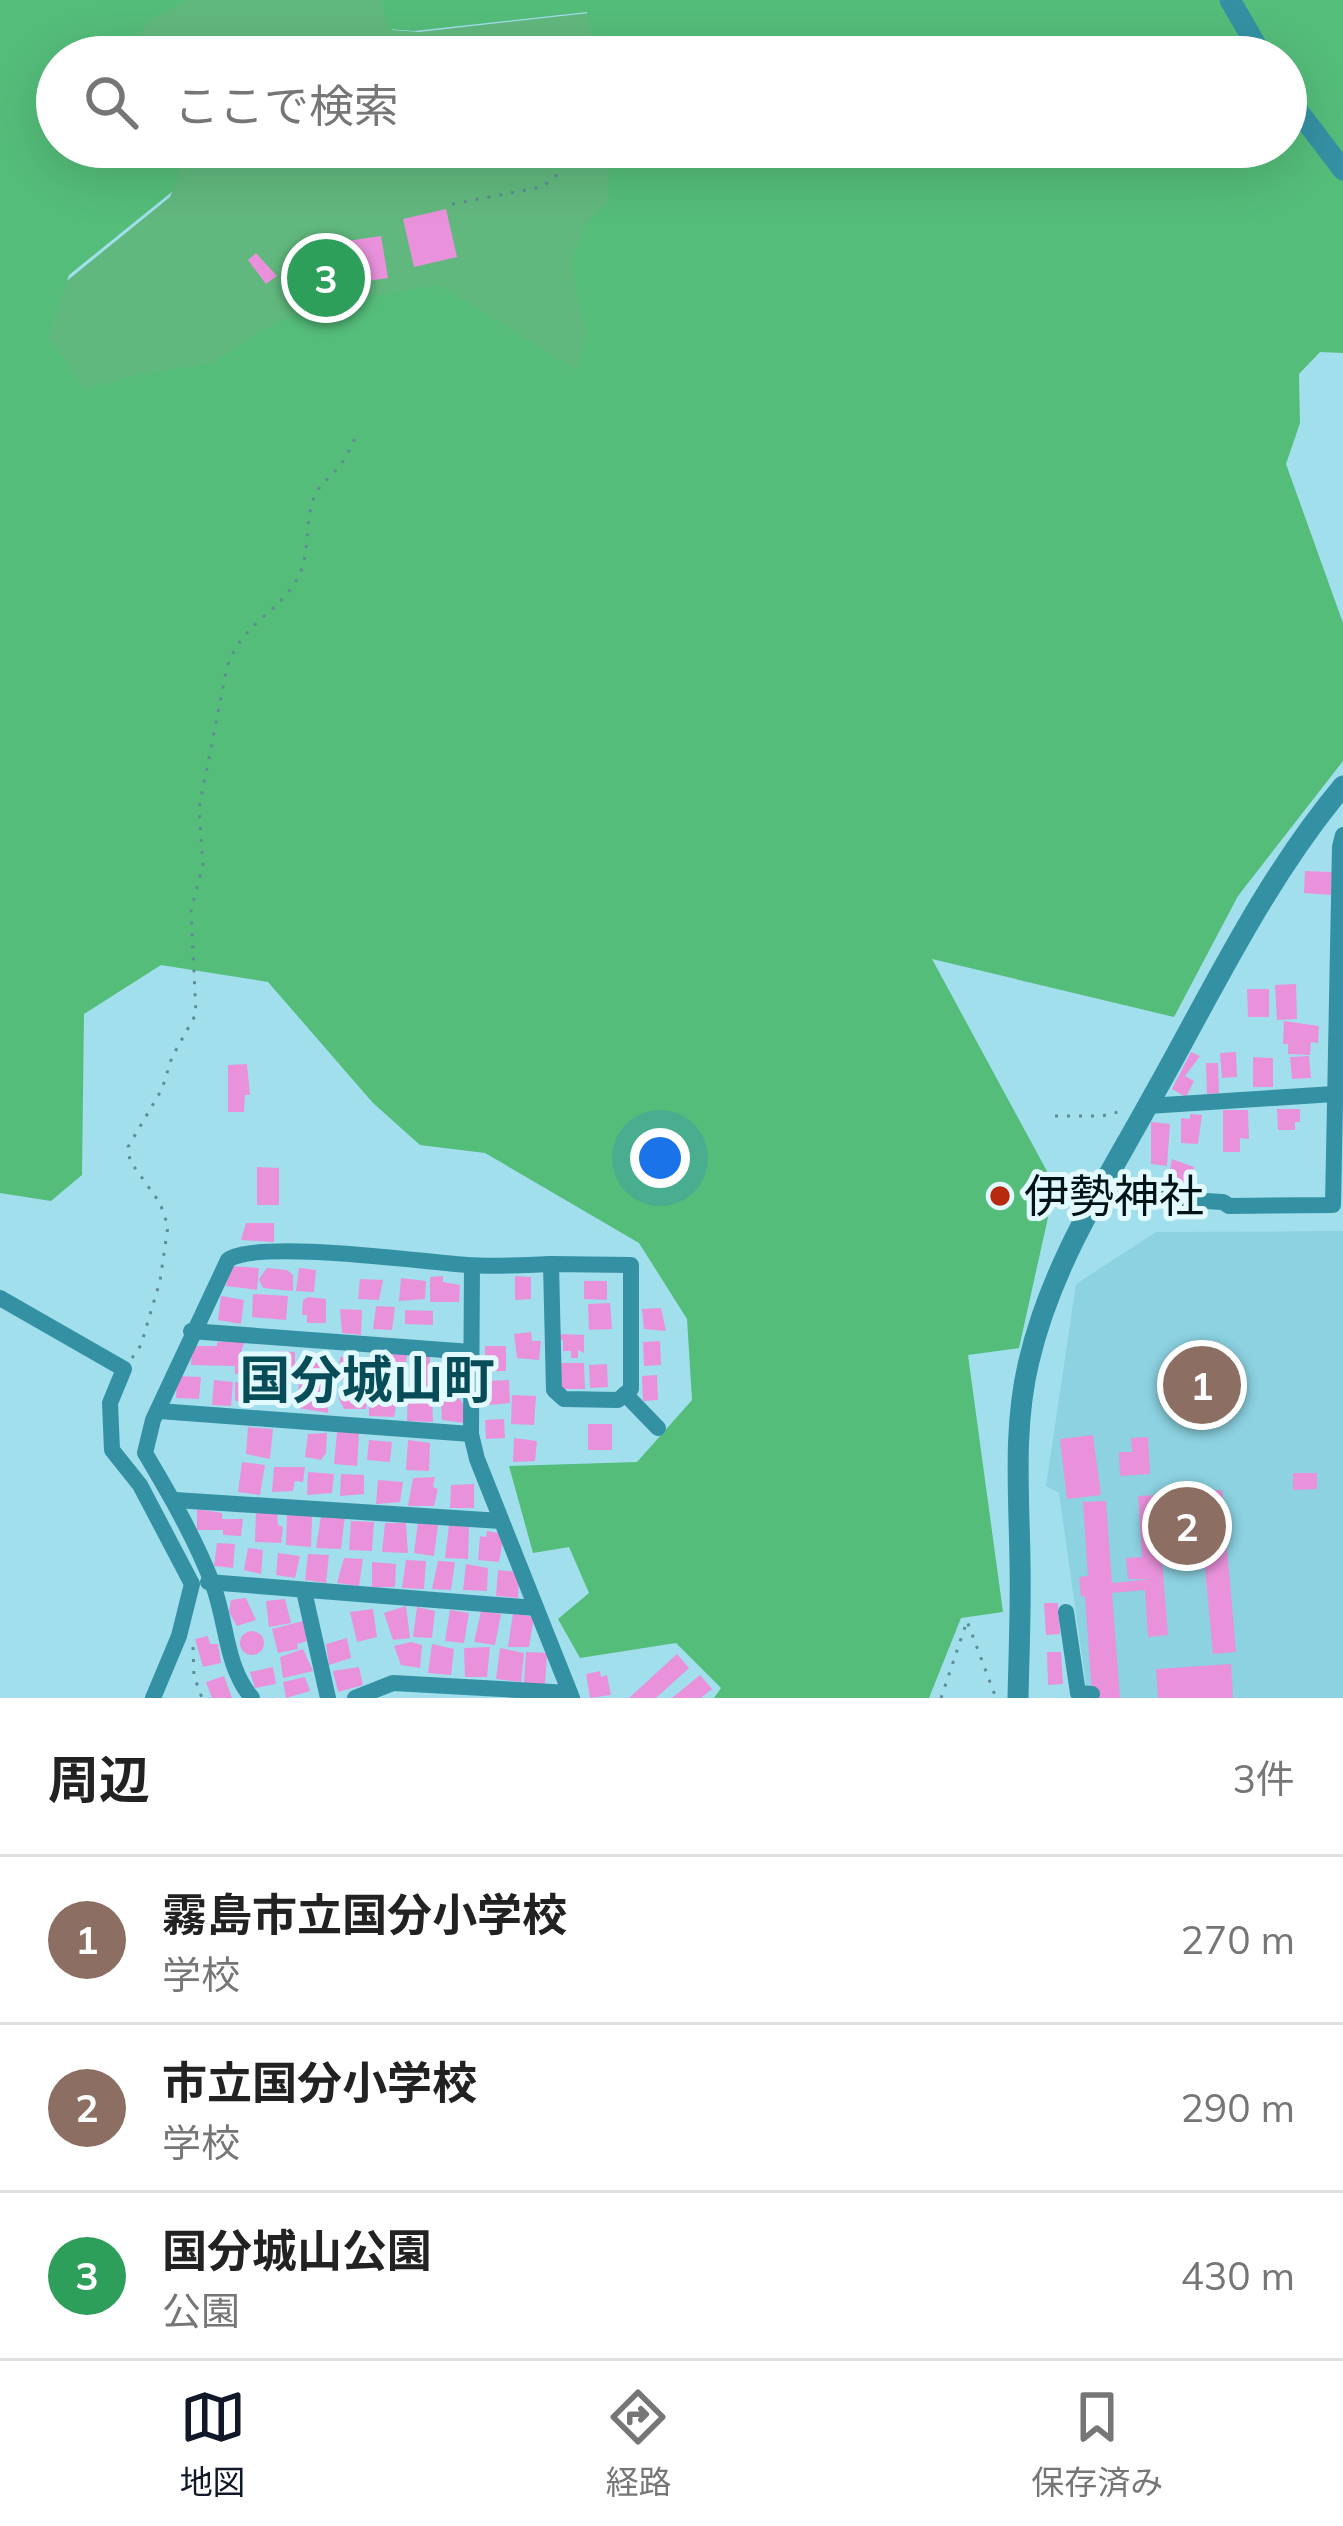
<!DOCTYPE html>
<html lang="ja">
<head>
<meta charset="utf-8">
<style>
  body { margin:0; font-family:Mulish,"Noto Sans JP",sans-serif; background:#f6f6f6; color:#222 }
  .you { position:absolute; left:660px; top:1158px; width:42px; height:42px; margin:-30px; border:9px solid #fff; border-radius:50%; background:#1a73e8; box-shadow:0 0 0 18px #1a73e833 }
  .badge { display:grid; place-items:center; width:78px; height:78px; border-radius:50%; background:#111827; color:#fff; font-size:39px; font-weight:700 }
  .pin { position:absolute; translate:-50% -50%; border:6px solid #fff; box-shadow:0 3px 12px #0006 }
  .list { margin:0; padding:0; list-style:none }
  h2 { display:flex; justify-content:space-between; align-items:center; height:156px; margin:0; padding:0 48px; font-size:51px }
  h2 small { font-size:39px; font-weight:400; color:#767676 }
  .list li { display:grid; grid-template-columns:78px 1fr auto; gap:36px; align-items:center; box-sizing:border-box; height:168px; padding:0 48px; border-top:3px solid #e0e0e0 }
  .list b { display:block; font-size:45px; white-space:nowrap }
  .list p { margin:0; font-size:39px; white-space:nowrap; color:#767676 }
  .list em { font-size:39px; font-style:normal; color:#767676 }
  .icon { flex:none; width:66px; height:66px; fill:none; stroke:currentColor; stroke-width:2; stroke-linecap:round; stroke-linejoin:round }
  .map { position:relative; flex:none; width:1343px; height:1698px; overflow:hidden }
  .search { position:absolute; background:#fff; box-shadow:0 12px 48px #0002; left:36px; right:36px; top:36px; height:132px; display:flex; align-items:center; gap:30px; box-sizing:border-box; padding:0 42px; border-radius:66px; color:#767676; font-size:45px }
  .sheet { height:660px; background:#fff }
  nav { display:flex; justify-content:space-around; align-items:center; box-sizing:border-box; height:168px; border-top:3px solid #e0e0e0; background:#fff; font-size:33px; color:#767676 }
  nav a { display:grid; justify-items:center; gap:6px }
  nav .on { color:#111827 }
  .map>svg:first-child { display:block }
  .built { fill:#8cd2e1 }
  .green { fill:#61b87e }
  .forest { fill:#54bd7a }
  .building { fill:#e992db }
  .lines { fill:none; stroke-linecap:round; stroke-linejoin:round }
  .path { stroke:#5f8b95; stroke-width:3; stroke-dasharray:3 9; stroke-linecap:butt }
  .minor { stroke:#3491a3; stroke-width:16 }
  .tertiary { stroke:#3491a3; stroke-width:21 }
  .poi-dot { fill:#b62b0d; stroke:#e2f9ff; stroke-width:4.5 }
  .labels { text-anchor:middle; stroke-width:10; stroke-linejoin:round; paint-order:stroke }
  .poi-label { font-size:45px; fill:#001418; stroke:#e2f9ff; text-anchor:start }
  .quarter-label { font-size:51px; font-weight:bold; fill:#074c57; stroke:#e2f9ff }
</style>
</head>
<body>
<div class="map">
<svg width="1343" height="1698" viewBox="0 0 1343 1698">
  <rect width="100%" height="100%" fill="#a2dfed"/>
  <polygon class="built" points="1343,1231 1343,1698 1088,1698 1059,1493 1046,1486 1076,1284 1156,1232"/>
  <g class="green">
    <polygon points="186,0 384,0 392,30 419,32 598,12 607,57 138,57 129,43 146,21"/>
    <polygon points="167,147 619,147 598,347 587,383 211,376 78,402 41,347 63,284 170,197 176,182"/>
  </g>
  <polygon class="forest" points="0,0 189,0 150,20 134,41 143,57 57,57 57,147 172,147 179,176 173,191 69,275 48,336 85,389 142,374 213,363 255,334 315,305 440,285 576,370 587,335 570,263 589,220 609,202 607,147 1286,147 1286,57 596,57 587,12 414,31 388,29 381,0 1343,0 1343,353 1320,352 1299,374 1300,423 1286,464 1343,623 1343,761 1238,896 1174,1017 932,959 1055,1186 1019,1348 968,1355 1003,1612 961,1618 929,1698 714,1698 721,1688 676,1643 580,1658 558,1619 589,1593 569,1547 533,1553 509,1466 637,1462 692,1400 687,1319 639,1243 485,1153 420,1145 373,1103 268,982 161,965 84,1014 82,1175 51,1201 0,1193"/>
  <g class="building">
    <polygon points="446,209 457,257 414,267 403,219"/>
    <polygon points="381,236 388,278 354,283 347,241"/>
    <polygon points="256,253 277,276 266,284 248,260"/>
    <polygon points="1305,871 1332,872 1331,895 1304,893"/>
    <polygon points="1296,984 1297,1019 1277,1020 1275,985"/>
    <polygon points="1247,989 1269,989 1269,1017 1248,1017"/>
    <polygon points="1284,1021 1319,1026 1318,1043 1311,1042 1310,1055 1288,1054 1288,1044 1283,1044"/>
    <polygon points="1191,1052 1200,1056 1185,1076 1194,1081 1186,1097 1172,1089"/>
    <polygon points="1236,1052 1237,1077 1222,1078 1220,1053"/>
    <polygon points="1309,1056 1311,1078 1292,1079 1290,1057"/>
    <polygon points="1253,1057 1273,1058 1273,1087 1253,1087"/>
    <polygon points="1206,1063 1218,1063 1219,1093 1207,1094"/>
    <polygon points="247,1064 250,1095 245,1095 244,1112 228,1112 228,1065"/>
    <polygon points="1277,1109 1300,1109 1300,1122 1295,1122 1295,1130 1278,1130"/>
    <polygon points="1223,1110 1248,1110 1249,1139 1240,1138 1240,1152 1223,1152"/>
    <polygon points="1190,1114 1202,1115 1198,1144 1181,1143 1181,1118 1190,1119"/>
    <polygon points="1151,1122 1170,1124 1167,1166 1151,1164"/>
    <polygon points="1172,1159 1194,1167 1192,1187 1167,1188"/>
    <polygon points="257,1167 279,1168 279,1205 257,1205"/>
    <polygon points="246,1223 274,1223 274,1242 241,1240"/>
    <polygon points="230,1266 259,1268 257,1290 226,1286"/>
    <polygon points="267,1268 287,1270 293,1275 293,1291 263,1288 259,1279"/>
    <polygon points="299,1268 316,1270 314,1292 296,1291"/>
    <polygon points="443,1276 443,1282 460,1285 459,1302 430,1302 430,1277"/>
    <polygon points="515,1276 531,1277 531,1299 515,1300"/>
    <polygon points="401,1278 426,1281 425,1299 399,1301"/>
    <polygon points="360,1279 383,1280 379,1300 358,1299"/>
    <polygon points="584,1281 607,1281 607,1300 584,1299"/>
    <polygon points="253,1294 288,1296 286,1320 252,1317"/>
    <polygon points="221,1296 244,1300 241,1324 218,1320"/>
    <polygon points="308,1297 326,1299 326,1323 307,1323 307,1315 302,1315 303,1300"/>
    <polygon points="610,1303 612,1329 589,1330 588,1304"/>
    <polygon points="376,1306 395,1307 392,1330 373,1329"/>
    <polygon points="661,1308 666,1331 644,1329 642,1309"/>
    <polygon points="340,1309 362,1310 361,1335 342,1333"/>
    <polygon points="405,1310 433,1311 433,1325 405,1324"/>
    <polygon points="531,1332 532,1341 541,1341 539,1360 517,1358 514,1334"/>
    <polygon points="557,1334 584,1335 584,1353 578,1350 578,1358 571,1358 571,1351 563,1351 563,1340 557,1340"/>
    <polygon points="245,1340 239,1359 244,1361 245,1373 235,1374 235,1366 191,1365 192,1346 217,1346 217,1342"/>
    <polygon points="660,1341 661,1365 644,1366 643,1342"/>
    <rect x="485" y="1346" width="21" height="25"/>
    <polygon points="277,1351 295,1352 295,1375 276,1375"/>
    <polygon points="407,1353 404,1385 382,1382 382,1354"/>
    <polygon points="310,1354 333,1357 330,1381 309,1379"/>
    <polygon points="411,1355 430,1355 429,1386 412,1385"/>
    <polygon points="340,1357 361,1359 359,1380 339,1379"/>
    <polygon points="558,1363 584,1363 585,1389 559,1389"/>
    <polygon points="607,1364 608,1387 590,1388 589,1365"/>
    <polygon points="657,1375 658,1400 643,1401 642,1376"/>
    <polygon points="177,1376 201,1377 199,1399 176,1398"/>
    <polygon points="267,1378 287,1379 287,1403 269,1404"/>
    <polygon points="214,1380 233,1382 231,1406 212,1405"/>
    <polygon points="299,1380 328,1383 328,1413 298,1408"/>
    <polygon points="509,1380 510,1403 489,1405 488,1381"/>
    <polygon points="235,1382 257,1385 255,1403 235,1401"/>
    <polygon points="342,1387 368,1389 366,1409 344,1409 339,1399"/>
    <polygon points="369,1391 398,1395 394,1417 369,1416"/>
    <polygon points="432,1392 433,1422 407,1421 408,1393"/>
    <polygon points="446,1395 460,1399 470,1416 464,1423 442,1420 441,1402"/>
    <polygon points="512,1395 536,1396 534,1425 511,1424"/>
    <polygon points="504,1419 505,1438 486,1439 485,1420"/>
    <rect x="588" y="1424" width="24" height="26"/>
    <polygon points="248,1427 273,1429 270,1459 246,1454"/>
    <polygon points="337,1432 359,1433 357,1466 334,1464"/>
    <polygon points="327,1433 326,1453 321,1460 305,1457 308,1434"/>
    <polygon points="1093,1435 1101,1495 1067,1499 1060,1439"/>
    <polygon points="1148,1437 1150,1474 1120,1476 1119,1452 1132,1452 1131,1438"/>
    <polygon points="514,1438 537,1441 535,1461 513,1462"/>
    <polygon points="369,1440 392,1442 390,1462 367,1460"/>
    <polygon points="408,1440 430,1443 429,1471 406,1470"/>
    <polygon points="242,1462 265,1465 260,1495 238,1492"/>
    <polygon points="274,1467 305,1467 303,1482 295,1481 293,1491 272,1492"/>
    <polygon points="308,1472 334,1474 332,1493 307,1495"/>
    <polygon points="1293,1473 1317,1473 1317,1489 1293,1490"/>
    <polygon points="341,1474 364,1475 364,1494 340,1496"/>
    <polygon points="435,1477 433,1487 438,1489 434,1506 408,1506 413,1478"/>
    <polygon points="378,1480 403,1482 400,1502 376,1504"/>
    <polygon points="474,1484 474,1508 450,1508 451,1485"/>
    <polygon points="1222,1490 1236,1652 1213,1654 1198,1492"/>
    <polygon points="1157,1495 1168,1635 1148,1637 1145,1590 1112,1593 1120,1698 1096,1698 1092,1694 1085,1596 1081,1597 1079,1577 1088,1576 1083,1502 1106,1501 1112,1583 1150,1579 1128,1579 1126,1558 1142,1557 1138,1496"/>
    <polygon points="197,1509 222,1513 222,1519 243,1519 241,1536 223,1535 223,1530 197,1530"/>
    <polygon points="256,1510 277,1513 278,1525 283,1527 281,1543 255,1542"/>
    <polygon points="287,1515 312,1515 311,1547 286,1545"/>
    <polygon points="321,1516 345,1516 341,1549 316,1548"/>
    <polygon points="351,1521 374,1522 372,1551 349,1550"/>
    <polygon points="418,1522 438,1525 434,1556 414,1553"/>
    <polygon points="385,1523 406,1523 408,1553 382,1552"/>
    <polygon points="449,1525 469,1527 468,1559 445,1558"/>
    <polygon points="487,1531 504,1534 499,1562 478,1560 480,1536 486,1537"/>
    <polygon points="217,1543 235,1544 233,1568 214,1566"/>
    <polygon points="248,1548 263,1550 261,1574 244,1570"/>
    <polygon points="278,1553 300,1556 295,1578 276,1575"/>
    <polygon points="308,1554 329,1555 326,1583 305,1580"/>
    <polygon points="344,1558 363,1559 359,1586 337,1583"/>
    <polygon points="406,1560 426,1561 424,1589 402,1588"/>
    <polygon points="438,1561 455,1562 451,1590 432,1589"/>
    <polygon points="372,1562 396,1564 395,1587 372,1587"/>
    <polygon points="466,1564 488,1568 487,1591 463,1590"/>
    <polygon points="498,1570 519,1572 518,1598 496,1596"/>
    <polygon points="246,1598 256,1620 237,1626 229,1612 231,1600"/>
    <polygon points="285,1599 291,1623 269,1627 266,1601"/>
    <polygon points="1044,1603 1058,1603 1060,1634 1046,1635"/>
    <polygon points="406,1606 410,1638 393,1640 384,1613"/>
    <polygon points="417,1607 435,1611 432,1638 413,1637"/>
    <polygon points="373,1609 377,1637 357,1642 350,1612"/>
    <polygon points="450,1610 469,1613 464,1643 445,1641"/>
    <polygon points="481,1611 501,1614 495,1645 474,1642"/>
    <polygon points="513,1613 534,1617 529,1647 508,1647"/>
    <polygon points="303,1621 307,1641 297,1644 298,1649 278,1653 272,1629"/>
    <circle cx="252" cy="1643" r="12"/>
    <polygon points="208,1636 210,1644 218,1644 221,1663 203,1667 195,1639"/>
    <polygon points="347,1638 351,1658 329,1665 326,1644"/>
    <polygon points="411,1642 422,1645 420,1668 401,1665 394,1646"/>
    <polygon points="432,1644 454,1649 451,1675 428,1673"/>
    <polygon points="490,1647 487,1677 465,1677 464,1648"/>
    <polygon points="500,1648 524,1653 521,1682 496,1679"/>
    <polygon points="303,1649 313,1671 283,1678 280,1657"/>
    <polygon points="526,1652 547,1653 545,1685 524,1683"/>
    <polygon points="1047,1652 1061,1652 1063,1684 1048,1685"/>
    <polygon points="677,1654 689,1668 656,1698 629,1698"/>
    <polygon points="1231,1664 1233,1698 1158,1698 1156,1669"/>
    <polygon points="273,1667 276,1684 255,1688 250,1672"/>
    <polygon points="359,1667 363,1685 338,1692 333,1671"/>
    <polygon points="600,1671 601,1677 607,1675 611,1695 590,1698 586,1674"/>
    <polygon points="700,1675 712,1689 701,1698 672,1698"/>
    <polygon points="224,1676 232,1698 212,1698 206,1682"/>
    <polygon points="305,1677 310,1691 286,1698 283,1682"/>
  </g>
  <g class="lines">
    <g class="path">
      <polyline points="486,57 545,48 564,50 572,57"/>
      <polyline points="452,204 542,187 558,174 570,147"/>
      <polyline points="1055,1116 1102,1116 1122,1111"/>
      <path d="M132,1358L141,1345L160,1281L168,1226L160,1203L130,1161L128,1147L162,1089L172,1057L196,1014L191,910L203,865L199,808L227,667C244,621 275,616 296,581C313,554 302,519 317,491C324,480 335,473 342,463C347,456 351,446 355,438"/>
      <polyline points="193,1647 194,1676 202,1698"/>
      <polyline points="941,1698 967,1621 996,1698"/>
    </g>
    <g class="minor">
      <polyline points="1148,1106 1334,1094"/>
      <polyline points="1098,1189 1115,1196 1223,1202 1229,1206 1333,1205 1340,847 1343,835"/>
      <polygon points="551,1264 631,1265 631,1389 618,1400 564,1399 554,1390"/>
      <polyline points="472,1266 471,1434 477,1459 572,1698"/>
      <polyline points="0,1298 124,1369 110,1403 112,1450 140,1485 192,1584 179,1636 153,1698"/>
      <polyline points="191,1331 471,1352"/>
      <polyline points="625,1394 658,1428"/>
      <polyline points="159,1411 471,1434"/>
      <polyline points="175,1500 501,1521"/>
      <polyline points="208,1582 536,1608"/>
      <polyline points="304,1591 328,1698"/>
      <polyline points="1066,1612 1078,1693 1092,1694 1090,1698"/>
      <path d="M252,1698C225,1666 227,1622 213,1585C195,1538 170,1495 145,1453L153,1420L228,1260C257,1239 423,1262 467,1265C495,1267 523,1265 551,1264"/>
      <polyline points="355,1698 393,1683 570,1693"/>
    </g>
    <g class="tertiary">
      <polyline points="1230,0 1263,57"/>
      <polyline points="1286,95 1343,170"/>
      <path d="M1018,1698C1019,1652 1021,1607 1020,1561C1019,1494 1013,1426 1029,1361C1051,1267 1102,1188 1148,1105C1210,996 1262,883 1343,786"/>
    </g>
  </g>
  <circle class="poi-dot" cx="1000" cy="1196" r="12"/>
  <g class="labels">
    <g class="poi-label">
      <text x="1024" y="1212">伊勢神社</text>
    </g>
    <g class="quarter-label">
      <text x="367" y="1398">国分城山町</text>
    </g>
  </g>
</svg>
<div class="you"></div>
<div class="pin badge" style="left:1202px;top:1385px;background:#8d6e63">1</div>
<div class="pin badge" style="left:1187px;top:1526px;background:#8d6e63">2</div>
<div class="pin badge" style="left:326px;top:278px;background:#2e9e5b">3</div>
<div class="search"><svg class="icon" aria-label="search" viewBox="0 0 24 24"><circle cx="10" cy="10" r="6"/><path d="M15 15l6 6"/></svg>ここで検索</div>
</div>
<section class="sheet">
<h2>周辺<small>3件</small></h2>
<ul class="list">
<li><span class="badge" style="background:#8d6e63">1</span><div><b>霧島市立国分小学校</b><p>学校</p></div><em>270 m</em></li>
<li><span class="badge" style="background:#8d6e63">2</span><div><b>市立国分小学校</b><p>学校</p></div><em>290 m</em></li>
<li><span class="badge" style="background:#2e9e5b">3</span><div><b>国分城山公園</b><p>公園</p></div><em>430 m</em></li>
</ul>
</section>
<nav>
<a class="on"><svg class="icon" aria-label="map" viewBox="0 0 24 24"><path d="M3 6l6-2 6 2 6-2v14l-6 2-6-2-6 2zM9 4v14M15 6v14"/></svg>地図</a>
<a><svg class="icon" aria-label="directions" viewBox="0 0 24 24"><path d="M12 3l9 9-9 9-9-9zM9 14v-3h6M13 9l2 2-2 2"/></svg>経路</a>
<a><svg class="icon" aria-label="saved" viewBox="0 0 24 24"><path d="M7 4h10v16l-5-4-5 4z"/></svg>保存済み</a>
</nav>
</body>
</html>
